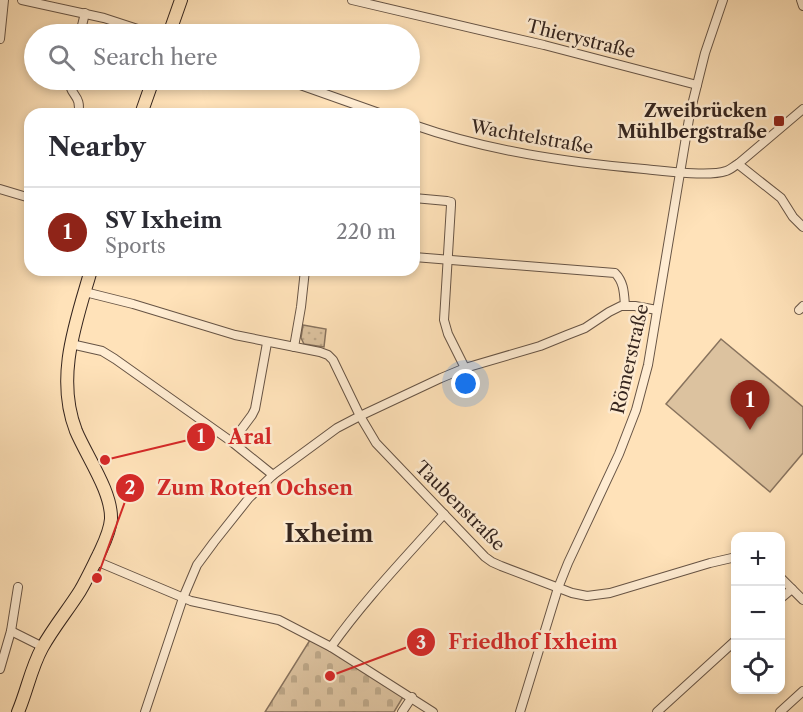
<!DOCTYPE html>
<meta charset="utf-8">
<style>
:root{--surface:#fff;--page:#f2f2f3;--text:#2b2b33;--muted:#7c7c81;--line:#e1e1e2;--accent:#8f2418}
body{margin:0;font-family:"Libre Caslon Text",serif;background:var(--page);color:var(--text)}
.controls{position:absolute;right:18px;bottom:18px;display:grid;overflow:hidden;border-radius:12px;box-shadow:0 3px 9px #0003}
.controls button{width:54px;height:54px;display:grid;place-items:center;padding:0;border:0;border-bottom:2px solid var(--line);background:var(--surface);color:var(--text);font:30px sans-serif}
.you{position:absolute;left:466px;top:384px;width:21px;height:21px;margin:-15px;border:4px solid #fff;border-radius:50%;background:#1a73e8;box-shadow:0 0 0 9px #1a73e833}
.badge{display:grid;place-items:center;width:39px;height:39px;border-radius:50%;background:var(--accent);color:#fff;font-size:20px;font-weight:700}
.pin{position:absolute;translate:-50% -50px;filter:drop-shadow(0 2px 3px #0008)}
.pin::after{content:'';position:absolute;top:32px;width:21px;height:18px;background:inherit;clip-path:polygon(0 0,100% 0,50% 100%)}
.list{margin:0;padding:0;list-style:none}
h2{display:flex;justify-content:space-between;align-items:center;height:78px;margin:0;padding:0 24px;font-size:26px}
h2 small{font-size:20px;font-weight:400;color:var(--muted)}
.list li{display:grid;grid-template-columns:39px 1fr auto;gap:18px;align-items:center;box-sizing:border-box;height:90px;padding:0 24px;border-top:2px solid var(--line)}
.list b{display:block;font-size:22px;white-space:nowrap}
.list p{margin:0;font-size:20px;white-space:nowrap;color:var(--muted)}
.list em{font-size:20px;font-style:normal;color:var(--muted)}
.icon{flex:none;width:33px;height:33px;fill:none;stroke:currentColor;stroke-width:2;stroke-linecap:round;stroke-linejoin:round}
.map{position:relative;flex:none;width:803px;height:712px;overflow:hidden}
.search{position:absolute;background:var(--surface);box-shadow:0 3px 9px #0003;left:24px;top:24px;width:396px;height:66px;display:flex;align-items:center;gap:15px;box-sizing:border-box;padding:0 21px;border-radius:33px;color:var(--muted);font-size:22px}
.panel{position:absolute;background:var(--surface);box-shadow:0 3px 9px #0003;left:24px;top:108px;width:396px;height:168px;border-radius:18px}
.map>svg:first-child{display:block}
.cemetery{fill:url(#cemetery-stones);stroke:#88735e;stroke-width:1.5}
.park{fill:url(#park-dots);stroke:#88735e;stroke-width:1.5}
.pitch{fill:#dcc29f;stroke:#88735e;stroke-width:1.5}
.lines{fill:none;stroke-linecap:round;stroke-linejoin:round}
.street-casing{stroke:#675445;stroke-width:10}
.primary-casing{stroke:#34241e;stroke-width:14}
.street{stroke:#ffecd2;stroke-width:8}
.primary{stroke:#ffe2b9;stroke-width:12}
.poi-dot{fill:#8f2418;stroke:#ffecd2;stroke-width:2}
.labels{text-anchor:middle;stroke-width:5;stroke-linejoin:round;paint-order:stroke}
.street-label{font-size:18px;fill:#34241e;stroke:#ffecd2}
.poi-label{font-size:18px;font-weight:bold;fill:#34241e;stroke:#ffecd2;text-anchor:end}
.district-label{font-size:24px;font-weight:bold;fill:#34241e;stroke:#ffecd2}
.leader{fill:none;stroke:#d62828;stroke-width:2}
.callout-dot{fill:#d62828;stroke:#ffecd2;stroke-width:2}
.mark-label{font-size:18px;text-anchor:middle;font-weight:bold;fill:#fff}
.callout-label{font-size:20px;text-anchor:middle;font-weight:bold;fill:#d62828;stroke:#ffecd2;stroke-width:5;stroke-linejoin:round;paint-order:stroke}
</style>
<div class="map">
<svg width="803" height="712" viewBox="0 0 803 712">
<defs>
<pattern id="cemetery-stones" width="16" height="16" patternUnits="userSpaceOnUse" patternTransform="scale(1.5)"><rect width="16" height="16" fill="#dcc29f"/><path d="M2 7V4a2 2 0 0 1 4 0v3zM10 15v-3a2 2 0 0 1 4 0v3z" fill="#bda788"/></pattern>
<pattern id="park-dots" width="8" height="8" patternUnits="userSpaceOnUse" patternTransform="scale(1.5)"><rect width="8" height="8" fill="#dcc29f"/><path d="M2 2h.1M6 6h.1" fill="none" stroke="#bda788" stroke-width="1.8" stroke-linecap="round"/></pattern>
</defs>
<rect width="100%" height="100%" fill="#ffe2b9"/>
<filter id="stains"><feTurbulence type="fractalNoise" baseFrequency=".00333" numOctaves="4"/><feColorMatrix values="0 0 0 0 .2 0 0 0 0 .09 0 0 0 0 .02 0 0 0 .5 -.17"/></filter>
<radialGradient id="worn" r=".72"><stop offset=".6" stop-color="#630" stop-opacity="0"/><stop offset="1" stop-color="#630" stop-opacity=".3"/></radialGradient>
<polygon class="cemetery" points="310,640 334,653 403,697 394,712 265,712"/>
<polygon class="park" points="303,325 326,329 324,347 304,344 301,338"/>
<polygon class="pitch" points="721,339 803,407 803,453 770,492 666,404"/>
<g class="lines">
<g class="street-casing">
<g id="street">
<polyline points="22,0 104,18 153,34"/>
<polyline points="352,0 544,45 697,85"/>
<polyline points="801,0 803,6"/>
<polyline points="80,34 85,13"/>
<polyline points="0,39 4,0"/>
<path d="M71,80C67,95 83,94 78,114"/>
<polyline points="286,80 382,114"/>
<path d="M414,125C488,151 566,162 644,169C663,171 709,177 726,171C730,170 734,166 738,164L803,109"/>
<polyline points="738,164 781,198 793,217 803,227"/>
<polyline points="0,189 30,198"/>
<polyline points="414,198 447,201 451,202 451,205 444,320 448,334 465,368"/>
<path d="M414,257L615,273C624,282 624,293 625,306"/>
<polyline points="85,292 133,304 235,335 320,352 328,355 333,360 360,416 376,443 485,557 492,562 501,566 572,593 587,596 610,593 710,563 736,557"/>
<polyline points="799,310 803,306"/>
<polyline points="71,344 102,351 115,359 232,442 273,475"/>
<polyline points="294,347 301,307 305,270"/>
<polyline points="232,442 252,415 255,409 267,343"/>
<polyline points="96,561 191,601 279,620 331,647 433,712"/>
<polyline points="780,577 803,600"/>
<polyline points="780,599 792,589"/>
<polyline points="11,631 43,647"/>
<path d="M331,647C365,599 406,557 444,514"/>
<polyline points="0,669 11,631 18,587"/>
<polyline points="145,712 183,598 197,565 214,542 249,498 273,475 337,428 360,416 441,378 465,368 540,346 567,335 585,328 609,312 621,306 635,306 657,310"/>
<polyline points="402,712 412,697"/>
<polyline points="520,712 558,588 568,563 619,454 636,410 648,365 690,113 705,53 723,0"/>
<polyline points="657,712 736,640"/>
<polyline points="780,712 803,691"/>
</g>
</g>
<g class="primary-casing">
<g id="primary">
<polyline points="169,34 181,0"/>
<polyline points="141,114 153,80"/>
<path d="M18,712C27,691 31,668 42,648C53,628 68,610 80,591C87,579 93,566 99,554C104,543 110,532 111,519C112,492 87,457 76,431C55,377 76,322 91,270"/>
</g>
</g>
<use href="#street" class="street"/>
<use href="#primary" class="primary"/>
</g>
<rect class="poi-dot" x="773" y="115" width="12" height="12" rx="3"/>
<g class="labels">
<g class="street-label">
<text transform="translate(581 39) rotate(14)" y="6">Thierystraße</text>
<text transform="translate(532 137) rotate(10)" y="6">Wachtelstraße</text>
<text transform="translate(630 359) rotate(-77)" y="6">Römerstraße</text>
<text transform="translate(460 506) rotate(45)" y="6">Taubenstraße</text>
</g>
<g class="poi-label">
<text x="767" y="117">Zweibrücken<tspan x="767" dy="21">Mühlbergstraße</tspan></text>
</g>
<g class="district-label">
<text x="329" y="542">Ixheim</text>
</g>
</g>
<path class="leader" d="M105 460L201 437M97 578L130 488M330 676L421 642"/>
<g class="callout-dot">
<circle cx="105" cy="460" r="6"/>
<circle cx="97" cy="578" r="6"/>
<circle cx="330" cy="676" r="6"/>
<circle cx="201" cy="437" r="15"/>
<circle cx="130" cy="488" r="15"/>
<circle cx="421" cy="642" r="15"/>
</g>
<g class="mark-label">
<text x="201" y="443">1</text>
<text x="130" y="494">2</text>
<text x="421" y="649">3</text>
</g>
<g class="callout-label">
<text x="250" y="444">Aral</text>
<text x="255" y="495">Zum Roten Ochsen</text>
<text x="533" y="649">Friedhof Ixheim</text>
</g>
<rect width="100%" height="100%" filter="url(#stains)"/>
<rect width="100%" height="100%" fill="url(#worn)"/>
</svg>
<div class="controls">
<button>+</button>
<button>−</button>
<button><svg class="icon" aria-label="locate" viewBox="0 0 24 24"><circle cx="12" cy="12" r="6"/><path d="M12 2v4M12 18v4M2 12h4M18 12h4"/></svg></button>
</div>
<div class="you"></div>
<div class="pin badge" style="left:750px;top:430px">1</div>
<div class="search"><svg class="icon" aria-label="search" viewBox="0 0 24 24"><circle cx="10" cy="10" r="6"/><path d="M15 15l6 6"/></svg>Search here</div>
<section class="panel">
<h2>Nearby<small></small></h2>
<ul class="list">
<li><span class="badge">1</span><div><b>SV Ixheim</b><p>Sports</p></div><em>220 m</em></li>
</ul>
</section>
</div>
